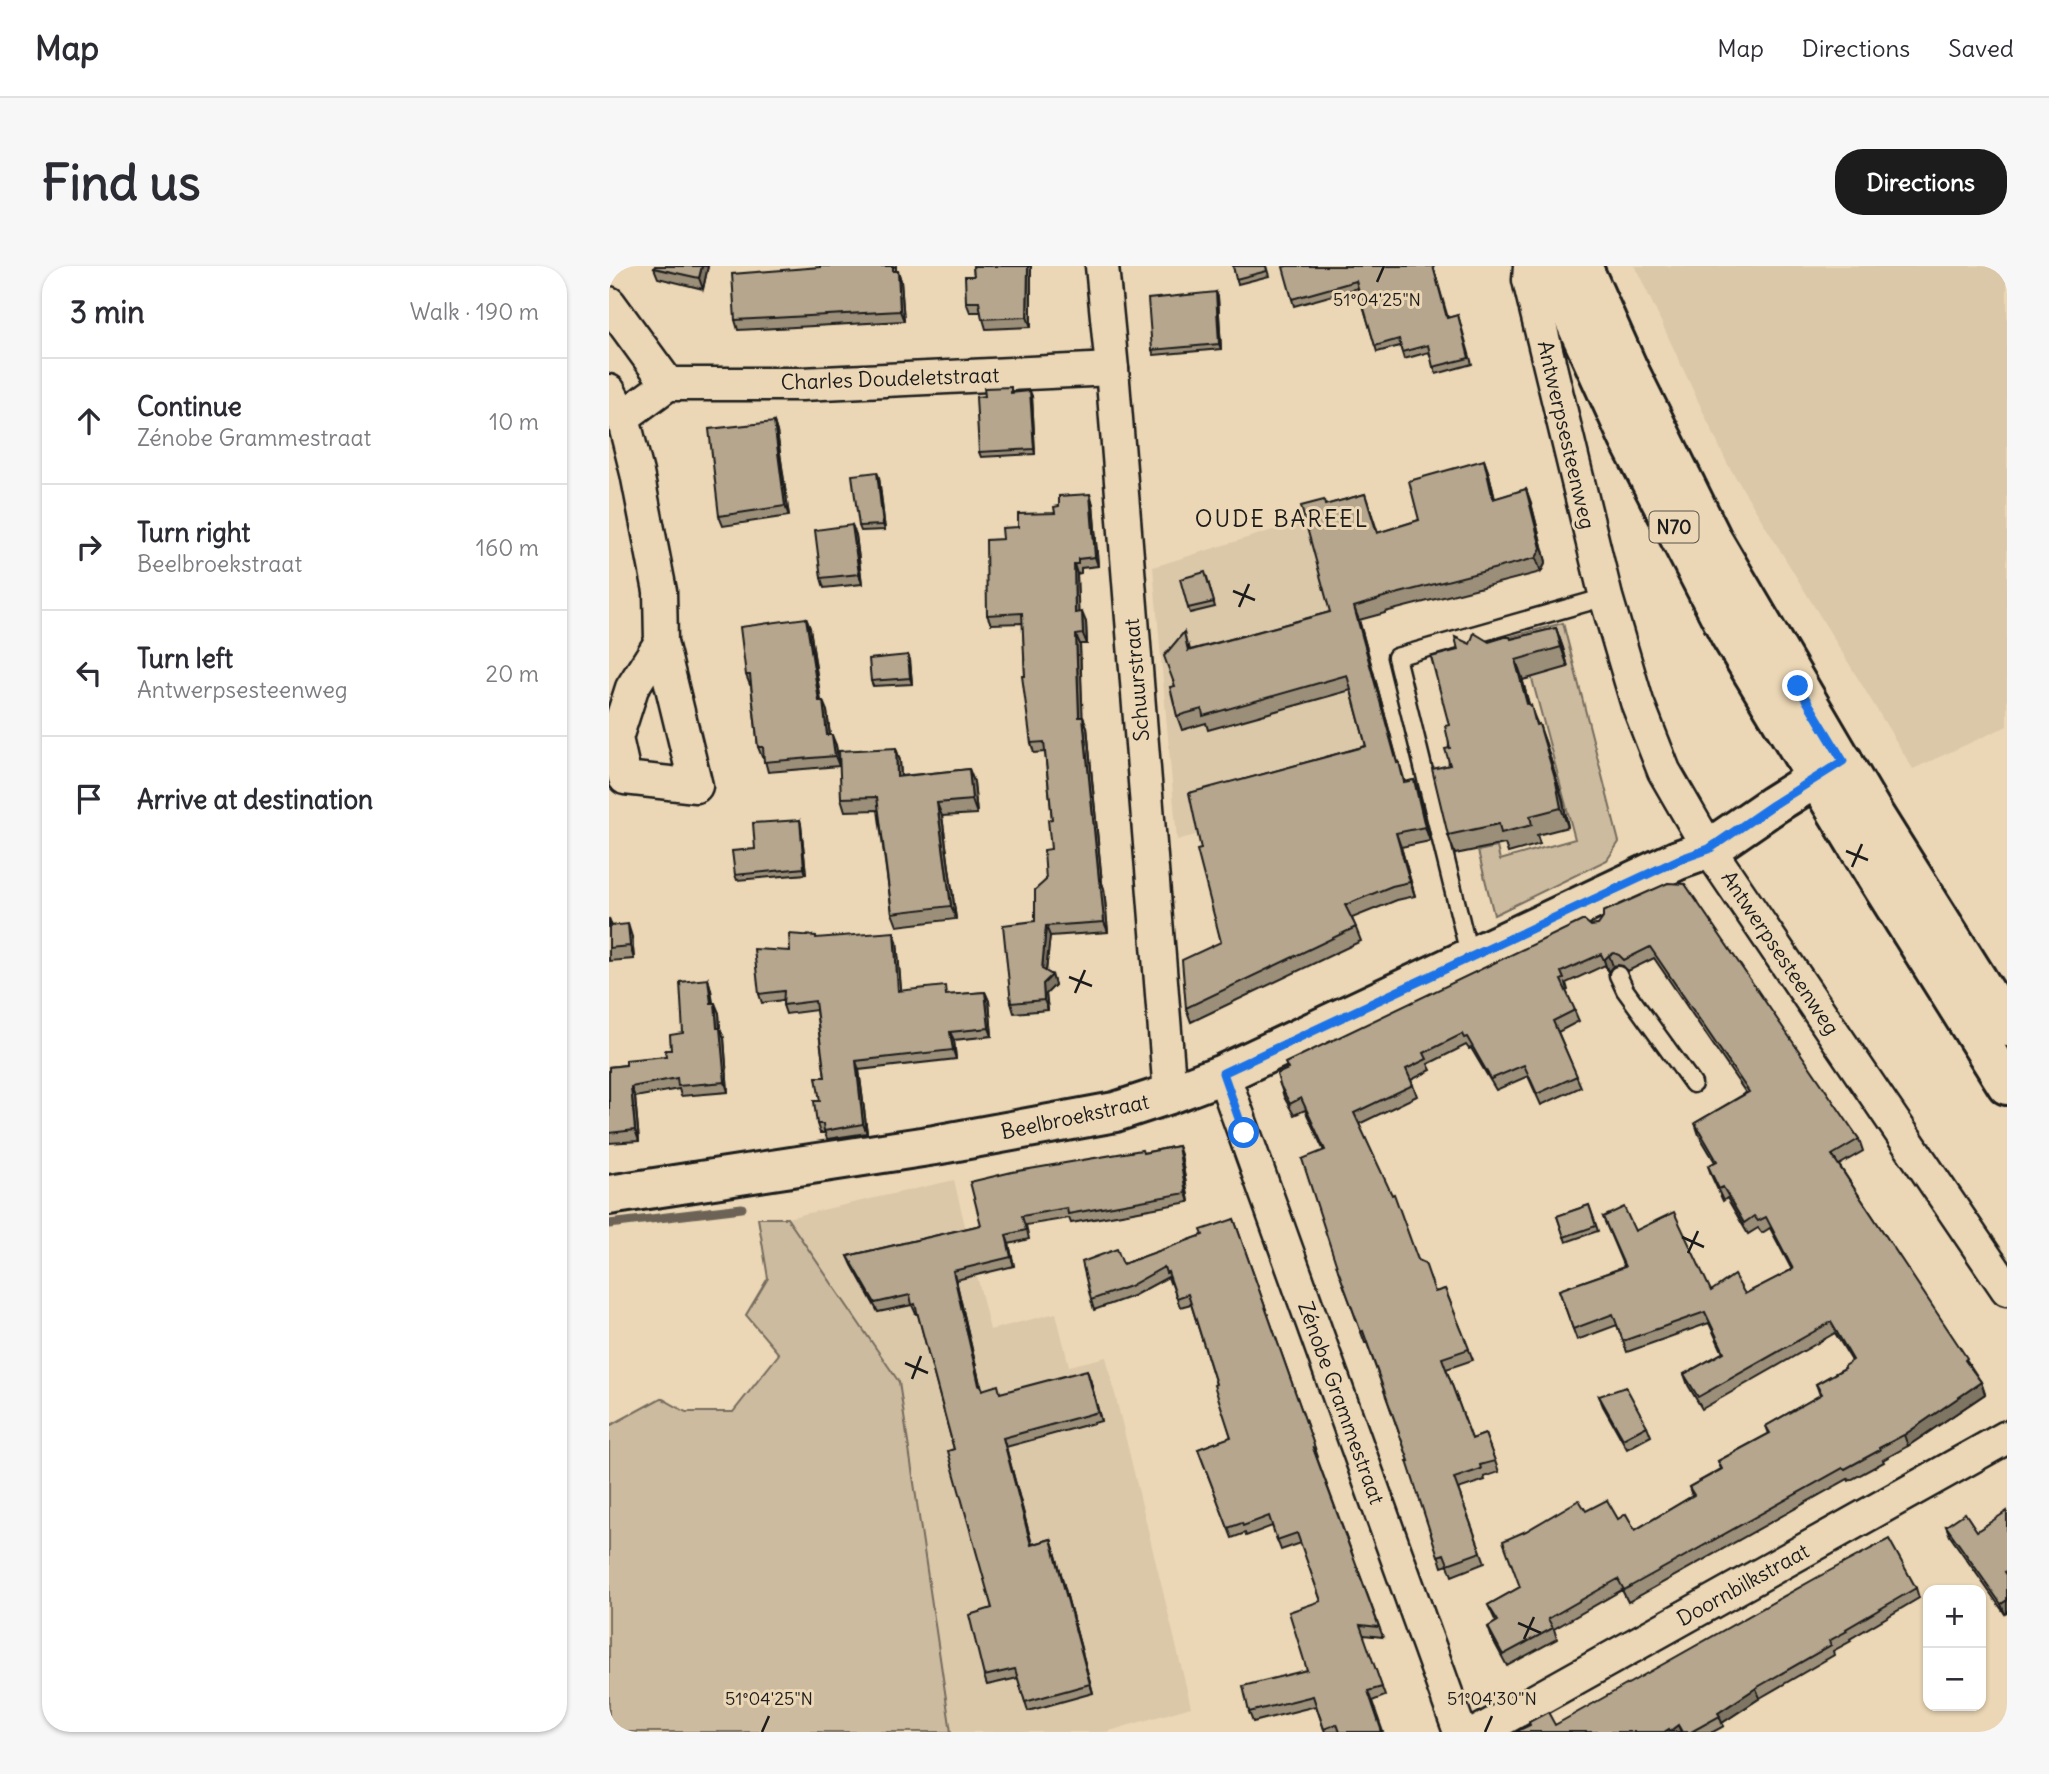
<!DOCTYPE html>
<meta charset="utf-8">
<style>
:root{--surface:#fff;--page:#f7f7f7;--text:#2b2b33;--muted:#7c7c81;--line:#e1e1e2;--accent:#1c1c1c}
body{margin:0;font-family:Delius,sans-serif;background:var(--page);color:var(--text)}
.controls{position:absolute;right:21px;bottom:21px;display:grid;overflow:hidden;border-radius:14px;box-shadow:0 2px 5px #0004}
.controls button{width:63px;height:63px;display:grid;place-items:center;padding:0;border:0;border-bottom:2px solid var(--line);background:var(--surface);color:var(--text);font:35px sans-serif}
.stop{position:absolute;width:21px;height:21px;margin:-16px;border:5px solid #1a73e8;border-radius:50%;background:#fff}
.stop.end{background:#1a73e8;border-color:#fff;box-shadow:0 2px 7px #0008}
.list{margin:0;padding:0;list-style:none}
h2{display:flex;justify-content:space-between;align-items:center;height:91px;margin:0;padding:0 28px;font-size:30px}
h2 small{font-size:23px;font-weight:400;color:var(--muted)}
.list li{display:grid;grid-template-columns:46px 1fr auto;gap:21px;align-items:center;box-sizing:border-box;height:126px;padding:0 28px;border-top:2px solid var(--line)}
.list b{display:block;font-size:26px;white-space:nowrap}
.list p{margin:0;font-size:23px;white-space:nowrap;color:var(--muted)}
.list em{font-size:23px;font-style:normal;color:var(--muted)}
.icon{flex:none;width:38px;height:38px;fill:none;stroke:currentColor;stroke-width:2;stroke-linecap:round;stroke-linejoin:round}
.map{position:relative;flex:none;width:1398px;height:1466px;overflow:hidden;border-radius:28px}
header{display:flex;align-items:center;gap:42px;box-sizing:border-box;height:98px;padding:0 35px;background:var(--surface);border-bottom:2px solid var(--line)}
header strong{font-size:33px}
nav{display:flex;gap:38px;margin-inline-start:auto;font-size:24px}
.intro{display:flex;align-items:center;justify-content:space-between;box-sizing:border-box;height:168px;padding:0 42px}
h1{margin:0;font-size:49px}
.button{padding:18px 32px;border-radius:28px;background:var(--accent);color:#fff;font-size:24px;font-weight:700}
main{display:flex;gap:42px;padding:0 42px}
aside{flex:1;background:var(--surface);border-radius:28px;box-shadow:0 2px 5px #0004}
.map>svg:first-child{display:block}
.built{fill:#dbc8a9}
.green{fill:#cdbb9f;stroke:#746c5e;stroke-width:2}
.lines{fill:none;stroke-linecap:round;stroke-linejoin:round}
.stream{stroke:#6c6457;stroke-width:9}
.service-casing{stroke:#1c1c1c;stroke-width:21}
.minor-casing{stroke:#1c1c1c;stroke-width:37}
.tertiary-casing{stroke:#1c1c1c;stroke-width:44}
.primary-casing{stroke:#1c1c1c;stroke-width:44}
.service{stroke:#ebd7b5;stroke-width:16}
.minor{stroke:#ebd7b5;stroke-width:32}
.tertiary{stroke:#ebd7b5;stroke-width:38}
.primary{stroke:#ebd7b5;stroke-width:38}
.wall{fill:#9c8f79;stroke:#1c1c1c;stroke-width:2}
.shaded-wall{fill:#7f7463;stroke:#1c1c1c;stroke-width:2}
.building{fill:#b5a68d;stroke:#1c1c1c;stroke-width:2}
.route{stroke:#1a73e8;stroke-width:9}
.ticks{fill:none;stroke:#1c1c1c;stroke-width:2.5}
.labels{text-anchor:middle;stroke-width:6;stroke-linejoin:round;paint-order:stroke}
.shield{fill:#ebd7b5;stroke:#5a544a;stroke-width:2}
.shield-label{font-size:19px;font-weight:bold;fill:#1c1c1c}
.street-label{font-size:21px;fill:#1c1c1c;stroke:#ebd7b5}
.neighbourhood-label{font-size:23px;letter-spacing:2px;fill:#1c1c1c;stroke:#ebd7b5}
.ticks-label{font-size:18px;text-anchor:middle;fill:#1c1c1c;stroke:#ebd7b5;stroke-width:6;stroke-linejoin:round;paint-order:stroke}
</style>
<header>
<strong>Map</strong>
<nav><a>Map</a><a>Directions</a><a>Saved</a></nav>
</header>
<div class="intro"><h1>Find us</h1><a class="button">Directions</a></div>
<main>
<aside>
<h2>3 min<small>Walk · 190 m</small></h2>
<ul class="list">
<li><svg class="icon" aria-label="ahead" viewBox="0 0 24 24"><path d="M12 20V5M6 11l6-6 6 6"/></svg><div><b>Continue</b><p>Zénobe Grammestraat</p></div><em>10 m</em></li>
<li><svg class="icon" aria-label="right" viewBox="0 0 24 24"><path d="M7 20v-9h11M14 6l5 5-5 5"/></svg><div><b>Turn right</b><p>Beelbroekstraat</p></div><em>160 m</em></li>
<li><svg class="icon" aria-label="left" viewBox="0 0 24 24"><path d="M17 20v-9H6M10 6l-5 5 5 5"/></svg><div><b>Turn left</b><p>Antwerpsesteenweg</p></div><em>20 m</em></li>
<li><svg class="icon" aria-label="arrive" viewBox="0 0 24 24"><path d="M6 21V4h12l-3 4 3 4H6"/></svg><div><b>Arrive at destination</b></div></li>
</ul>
</aside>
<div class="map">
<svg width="1398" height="1466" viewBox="0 0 1398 1466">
<rect width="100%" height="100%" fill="#ebd7b5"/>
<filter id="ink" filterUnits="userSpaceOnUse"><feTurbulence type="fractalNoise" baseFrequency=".0143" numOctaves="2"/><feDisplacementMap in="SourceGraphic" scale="14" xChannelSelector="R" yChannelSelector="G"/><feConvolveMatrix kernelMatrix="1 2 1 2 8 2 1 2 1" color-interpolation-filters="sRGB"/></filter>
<g filter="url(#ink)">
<g class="built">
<polygon points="1026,0 1398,0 1398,460 1304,503 1118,197"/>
<polygon points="744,242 750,355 793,511 676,545 568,574 544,301 696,254"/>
<polygon points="345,914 381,1064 447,1047 460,1100 497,1091 582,1441 497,1466 342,1466 290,1116 178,952"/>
</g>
<g class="green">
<polygon points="954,357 1010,576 998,594 885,649 869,585 888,581 891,594 966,573 916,387 897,372"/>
<polygon points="149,952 178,952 290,1116 342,1466 0,1466 0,1160 52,1132 77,1146 124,1146 170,1088 137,1049 159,1012"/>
</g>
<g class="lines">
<polyline class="stream" points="0,958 133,942"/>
<g class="service-casing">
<g id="service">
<polyline points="861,692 787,391 997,331"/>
<polyline points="1009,709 1016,724 1084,818"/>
</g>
</g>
<g class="minor-casing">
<g id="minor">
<polyline points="493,0 503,103 561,828"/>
<polyline points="921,0 920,14 997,331 1028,436 1055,505 1100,583 1398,1023"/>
<polyline points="0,37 59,118"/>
<polyline points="0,125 14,151"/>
<polyline points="52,376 87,520 16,512 7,472 23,422 52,376 51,325 28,207 14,151 59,118 193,118 503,103"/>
<polyline points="614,808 851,1466"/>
<polyline points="870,1466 1398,1171"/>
</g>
</g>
<g class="tertiary-casing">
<polyline id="tertiary" points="0,929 326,879 506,846 561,828 614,808 1069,594 1100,583 1164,539 1234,495"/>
</g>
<g class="primary-casing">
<g id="primary">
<polyline points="941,0 1020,173 1121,369 1265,607 1398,819"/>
<polyline points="973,0 1019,103 1104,275 1265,549 1398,761"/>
</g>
</g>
<use href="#service" class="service"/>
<use href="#minor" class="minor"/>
<use href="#tertiary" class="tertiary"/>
<use href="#primary" class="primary"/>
</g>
<g class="wall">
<polygon points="46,0 99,0 94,23 49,12 45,2"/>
<polygon points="287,0 287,5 289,5 292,15 295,55 129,64 126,54"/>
<polygon points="364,0 422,0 422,61 377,63 372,46 361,46 357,36 365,10"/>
<polygon points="624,0 657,0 660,10 629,18"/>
<polygon points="678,0 824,0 839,52 849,49 863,98 827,108 820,86 795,93 791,80 768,86 749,22 685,40 683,33"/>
<polygon points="607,26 609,31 612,83 545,89 543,84"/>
<polygon points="403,127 423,130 426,188 372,191 370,186"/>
<polygon points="165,156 168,166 180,250 114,260 110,250"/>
<polygon points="875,194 880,208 886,233 917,223 922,237 937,296 932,306 776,346 776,347 750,354 789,497 790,496 796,516 805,514 810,528 821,575 792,581 806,630 788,634 743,652 752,675 582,756 577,742 612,676 592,583 629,515 757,480 742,424 599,464 597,457 573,464 568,450 566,420 580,380 581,384 721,346 717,239 756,228 769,267 810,254"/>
<polygon points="270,211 276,264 252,265 250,260"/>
<polygon points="484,238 489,300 472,302 472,307 468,308 469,347 477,356 478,378 471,378 473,451 474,451 478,461 493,617 495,623 499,666 441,670 437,706 443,709 446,719 437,728 439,744 405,747 402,737 426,655 437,614 442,583 443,553 436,486 425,487 422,477 416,410 414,357 382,358 378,349 394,273 409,261 446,247"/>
<polygon points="243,259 247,269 253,318 215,322 212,312"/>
<polygon points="598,311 606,341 581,347 579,342"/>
<polygon points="197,352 201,362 212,435 218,445 221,469 227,479 230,500 159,506 155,491 153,491 149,481 142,419 141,419 137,409"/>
<polygon points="947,362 954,382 959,401 914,414 914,416 920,438 937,478 954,535 959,561 928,569 931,578 899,587 896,578 846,588 839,569 840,459 849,384 861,378 902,373"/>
<polygon points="299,389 301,394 303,418 264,420 262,415"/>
<polygon points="287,482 291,495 292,510 360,503 365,516 368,548 333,550 347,653 288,660 283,647 269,544 236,545 232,532"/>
<polygon points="191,554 192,559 197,608 128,614 126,609 146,583"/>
<polygon points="1059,617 1250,873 1254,885 1230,899 1372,1116 1376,1128 1299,1180 1274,1194 1275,1196 1240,1215 1239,1213 1019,1336 1013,1324 945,1363 948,1373 898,1400 883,1372 879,1361 887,1356 879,1339 911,1321 977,1245 1009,1253 1026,1264 1083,1230 1080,1221 1112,1203 1109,1195 1160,1168 1157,1160 1211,1129 1207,1118 1236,1102 1243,1095 1226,1067 1093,1143 1079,1119 1075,1108 1114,1087 1100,1057 1018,1086 1008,1059 968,1074 950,1024 1015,1001 994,951 1026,965 1102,1025 1136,1028 1183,1004 1161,962 1153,967 1149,962 1139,968 1118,932 1114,935 1103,911 1099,900 1106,896 1090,869 1086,857 1137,827 1045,692 1019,705 1014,700 1009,699 1004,700 999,706 996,699 957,717 959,724 957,725 970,755 949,766 972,821 932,839 919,810 887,824 862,782 860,783 857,779 819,798 822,804 802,814 808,830 750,858 809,994 826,1026 836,1023 864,1094 837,1103 863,1173 876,1168 890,1206 875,1211 876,1214 849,1223 876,1297 843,1310 839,1299 833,1301 800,1195 758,1077 756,1077 729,1004 715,885 696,844 685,849 675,831 668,808 982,660 989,659"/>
<polygon points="0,652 3,660 23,671 25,693 0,695"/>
<polygon points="208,672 288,675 292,725 339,729 376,726 380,735 383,770 345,774 347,793 250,804 258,867 218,873 216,867 211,867 208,858 211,835 216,811 207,744 177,748 174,739 174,734 153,737 150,728 181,685"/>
<polygon points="99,713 102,724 104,737 110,747 111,762 115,772 119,826 72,830 70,823 26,831 30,875 0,877 0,801 17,799 57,790 74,767"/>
<polygon points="569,880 572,889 580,936 462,957 460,952 417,959 420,973 400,978 405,1000 347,1014 371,1118 374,1124 392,1127 481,1113 492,1155 397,1181 423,1278 442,1273 445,1282 484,1427 419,1445 409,1412 378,1419 375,1410 383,1342 345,1183 309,1048 307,1048 303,1039 269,1046 243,999 239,990 372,959 534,887"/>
<polygon points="980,939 989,965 957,976 948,950"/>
<polygon points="625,953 709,1191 708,1192 774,1371 754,1369 776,1430 763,1435 774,1466 716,1466 707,1440 644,1456 640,1446 698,1404 712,1335 692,1277 672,1284 663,1260 637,1270 636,1267 623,1272 589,1183 622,1171 607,1118 582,1038 571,1041 562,1016 561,1017 559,1011 524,1030 485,1044 482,1034 514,998 594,969"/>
<polygon points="990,1130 1038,1160 1042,1170 1018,1183 994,1140"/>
<polygon points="1337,1260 1368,1265 1396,1348 1341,1270"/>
<polygon points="1307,1322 1310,1332 1241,1373 1242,1375 1224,1385 1225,1389 1151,1432 1113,1457 1115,1460 1104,1466 906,1466 946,1459"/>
</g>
<g class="shaded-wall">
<polygon points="93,0 99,0 94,23 90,12"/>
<polygon points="419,0 422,0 422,61 418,51"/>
<polygon points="289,5 292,15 295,55 291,45"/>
<polygon points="607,26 609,31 612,83 610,78"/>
<polygon points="421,125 423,130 426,188 425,183"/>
<polygon points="165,156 168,166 180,250 176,240"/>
<polygon points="875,194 880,208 889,247 884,233"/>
<polygon points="268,206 270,211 276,264 274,259"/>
<polygon points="917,223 922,237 937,296 932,306 927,292"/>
<polygon points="481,228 484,238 489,300 486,291"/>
<polygon points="243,259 247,269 253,318 250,308"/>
<polygon points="465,298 468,308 470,356 466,347"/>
<polygon points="745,341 750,354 793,511 788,497"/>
<polygon points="473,346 477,356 478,378 474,368"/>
<polygon points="197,352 201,362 213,445 210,435"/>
<polygon points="947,362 954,382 959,401 952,381"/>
<polygon points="467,369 471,378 474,461 470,451"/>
<polygon points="299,389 301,394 303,418 301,412"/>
<polygon points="907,394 914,414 914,416 925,458 918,438 907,397"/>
<polygon points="214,435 218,445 222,479 218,469"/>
<polygon points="474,451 478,461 493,617 495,623 499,666 495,656 490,614"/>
<polygon points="930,458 937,478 954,535 959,561 952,542"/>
<polygon points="223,469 227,479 230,500 226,490"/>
<polygon points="287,482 291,495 293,524 288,511"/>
<polygon points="360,503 365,516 368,548 363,534"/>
<polygon points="805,514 810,528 821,575 816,561"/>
<polygon points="328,537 333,550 347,653 342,640"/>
<polygon points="191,554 192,559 197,608 195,602"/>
<polygon points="787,567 792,581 806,630 801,616"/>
<polygon points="19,658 23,671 25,693 21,680"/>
<polygon points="437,660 441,670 436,713 433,703"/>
<polygon points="285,666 288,675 293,734 289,725"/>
<polygon points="1000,689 1004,700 999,706 995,694"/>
<polygon points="443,709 446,719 437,728 439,744 435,734 434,718"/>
<polygon points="99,713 102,724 105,747 102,737"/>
<polygon points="376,726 380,735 383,770 380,762"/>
<polygon points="106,737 110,747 111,762 115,772 119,826 116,816 108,762"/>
<polygon points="341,766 345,774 347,793 344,784"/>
<polygon points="247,795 250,804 258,867 254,858"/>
<polygon points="22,821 26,831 30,875 26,864"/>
<polygon points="569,880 572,889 580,936 577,927"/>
<polygon points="397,969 400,978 405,1000 402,991"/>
<polygon points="344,1005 347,1014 373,1127 370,1119"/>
<polygon points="478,1104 481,1113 492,1155 489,1146"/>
<polygon points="1372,1116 1376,1128 1299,1180 1295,1169"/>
<polygon points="394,1172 397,1181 425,1287 422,1279"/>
<polygon points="442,1273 445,1282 484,1427 481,1418"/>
<polygon points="1398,1334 1398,1347 1396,1348 1392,1338"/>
<polygon points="1147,1422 1151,1432 1113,1457 1109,1447"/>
<polygon points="1069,1459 1072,1466 1061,1466 1061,1465"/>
</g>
<g class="building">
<polygon points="46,0 93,0 90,12 45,2"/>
<polygon points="211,0 284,0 284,5 289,5 291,45 126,54 123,8 211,1"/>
<polygon points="364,0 419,0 418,51 373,53 370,36 357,36 356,10 365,10"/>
<polygon points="624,0 657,0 658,5 627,13"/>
<polygon points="678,0 824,0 838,52 849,49 860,92 824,101 819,79 793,86 790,73 766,80 747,15 683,33 674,1"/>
<polygon points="607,26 610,78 543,84 539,33"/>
<polygon points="402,121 402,127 421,125 425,183 370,186 367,131 376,130 375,122"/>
<polygon points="165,156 176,240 110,250 100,163"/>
<polygon points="875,194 884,233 917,223 932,282 927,292 771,332 771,333 745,341 788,497 790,496 795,516 805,514 816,561 787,567 801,616 783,620 736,639 747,661 577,742 573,694 612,676 588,584 592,583 580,527 628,514 629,515 757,480 738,409 594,450 593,443 568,450 561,421 566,420 555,390 575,366 579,385 721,346 692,240 715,234 716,239 756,228 768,267 810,254 800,215"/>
<polygon points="268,206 274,259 250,260 243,209"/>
<polygon points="481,228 486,291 469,293 469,298 465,298 466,347 473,346 474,368 467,369 470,451 474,451 490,614 491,613 495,656 437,660 433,703 443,709 434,718 435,734 402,737 394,659 426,655 426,624 437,614 435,584 442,583 439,554 443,553 435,476 422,477 413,410 416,410 413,347 378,349 377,274 394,273 393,262 409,261 409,248 446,247 445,241 450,240 450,230"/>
<polygon points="243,259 250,308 212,312 206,264"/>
<polygon points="596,306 605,336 579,342 571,313"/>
<polygon points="197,352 210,435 214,435 218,469 223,469 226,490 155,496 154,481 149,481 141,409 137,409 131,361"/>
<polygon points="947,362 952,381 907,394 907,397 918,438 922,439 927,459 930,458 947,516 952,542 921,550 923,559 892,567 890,558 839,569 823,503 841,499 836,483 841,482 836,460 840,459 822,391 849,384 846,371 861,378 865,367 880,376 896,371 901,371 902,373"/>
<polygon points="299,389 301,412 262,415 260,393"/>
<polygon points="287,482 288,511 360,503 363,534 328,537 342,640 283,647 268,531 232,532 230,485"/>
<polygon points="191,554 195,602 126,609 123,585 146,583 144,557"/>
<polygon points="1059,617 1076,618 1250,873 1223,889 1358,1092 1356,1094 1372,1116 1295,1169 1270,1182 1271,1184 1236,1203 1234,1202 1015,1324 1009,1313 939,1353 944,1362 894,1389 879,1361 889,1355 879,1339 911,1321 894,1275 917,1265 970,1234 977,1245 998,1234 1009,1253 1017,1248 1026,1264 1085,1229 1080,1221 1113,1203 1109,1195 1161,1167 1157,1160 1213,1128 1207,1118 1236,1102 1235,1100 1244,1094 1222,1056 1089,1131 1075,1108 1115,1086 1096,1046 1014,1075 1004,1048 964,1063 950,1024 1016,1001 994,951 1015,941 1026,965 1065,946 1102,1025 1125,1009 1136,1028 1184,1003 1157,951 1149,955 1145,950 1135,957 1114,921 1110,923 1099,900 1108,895 1086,857 1140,826 1041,681 1015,694 1010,689 1005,687 1000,689 995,694 992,688 952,706 955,713 952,714 966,744 944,755 968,810 928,828 915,799 882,813 858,771 855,772 853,768 815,787 818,793 797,803 804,819 745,847 783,929 785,928 809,994 816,997 826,1026 836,1023 860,1083 833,1092 863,1173 876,1168 886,1195 871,1199 872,1203 845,1212 872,1286 839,1298 835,1288 829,1290 798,1195 800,1195 754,1065 752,1066 729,1004 693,893 716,884 692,832 681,838 671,819 668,808 679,803 676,797 975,654 982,660 989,659 994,652 994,646"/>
<polygon points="0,652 1,660 19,658 21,680 0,682"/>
<polygon points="285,666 289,725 336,720 337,729 376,726 380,762 341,766 344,784 247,795 254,858 215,865 214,858 208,858 205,835 211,835 207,811 216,811 206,735 174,739 175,725 150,728 145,683 181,685 180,668 207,670 207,672"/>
<polygon points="99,713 102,737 106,737 108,762 111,762 116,816 69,820 68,812 22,821 26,864 0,867 0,801 17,799 17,794 57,790 56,784 62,784 61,769 74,767 71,716"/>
<polygon points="569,880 577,927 459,948 458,942 413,950 417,964 397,969 402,991 344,1005 370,1119 372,1118 373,1124 389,1119 391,1127 478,1104 489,1146 394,1172 422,1279 442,1273 481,1418 416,1436 406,1403 375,1410 360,1349 383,1342 339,1185 345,1183 306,1038 303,1039 301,1029 266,1037 239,990 372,959 361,916 403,906 533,884 534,887"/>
<polygon points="980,939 987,960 955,971 948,950"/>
<polygon points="625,953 706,1182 704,1182 770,1361 751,1359 773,1421 759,1425 773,1466 731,1466 728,1458 715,1463 704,1430 640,1446 634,1420 698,1404 680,1346 712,1335 688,1267 668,1274 660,1250 634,1260 633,1257 619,1262 589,1183 622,1171 605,1119 607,1118 579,1028 568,1032 559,1006 557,1007 555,1001 521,1020 482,1034 473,996 508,983 514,998 594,969 592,964"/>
<polygon points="1017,1121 1038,1160 1014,1173 990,1130"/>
<polygon points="1398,1245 1398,1305 1396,1306 1398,1309 1398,1334 1392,1338 1337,1260 1356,1247 1368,1265"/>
<polygon points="1280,1273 1307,1322 1237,1363 1238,1365 1220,1375 1222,1379 1147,1422 1109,1447 1111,1450 1082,1466 1073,1466 1069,1459 1061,1465 1060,1463 1055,1466 906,1466 921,1459 920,1456 939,1446 946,1459 1209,1311"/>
</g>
</g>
<g class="lines" filter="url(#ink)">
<polyline class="route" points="635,867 614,807 1069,594 1100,583 1164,539 1234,495 1189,420"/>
</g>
<path class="ticks" d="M768,16L775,0M624,325L646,334M630,341L640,318M1237,585L1259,594M1243,601L1253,578M460,711L483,720M466,727L476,704M1073,971L1095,981M1079,987L1089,965M296,1097L319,1107M303,1113L312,1090M909,1357L932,1367M915,1373L925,1351M153,1466L160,1450M876,1466L883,1450"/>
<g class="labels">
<rect class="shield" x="1040.5" y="245.5" width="49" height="31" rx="5"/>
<g class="shield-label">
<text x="1065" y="268">N70</text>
</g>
<g class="street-label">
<text transform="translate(281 113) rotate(-2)" y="7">Charles Doudeletstraat</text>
<text transform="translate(957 169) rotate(77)" y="7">Antwerpsesteenweg</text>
<text transform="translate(528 414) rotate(-95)" y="7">Schuurstraat</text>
<text transform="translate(1171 687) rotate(56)" y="7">Antwerpsesteenweg</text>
<text transform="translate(466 851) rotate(-12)" y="7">Beelbroekstraat</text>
<text transform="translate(732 1137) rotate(70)" y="7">Zénobe Grammestraat</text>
<text transform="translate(1134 1319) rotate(-29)" y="7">Doornbilkstraat</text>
</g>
<g class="neighbourhood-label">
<text x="673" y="261">OUDE BAREEL</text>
</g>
</g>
<g class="ticks-label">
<text x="768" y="40">51°04'25"N</text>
<text x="160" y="1439">51°04'25"N</text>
<text x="883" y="1439">51°04'30"N</text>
</g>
</svg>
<div class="controls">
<button>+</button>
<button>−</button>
</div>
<div class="stop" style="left:635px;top:867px"></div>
<div class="stop end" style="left:1189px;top:420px"></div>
</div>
</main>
